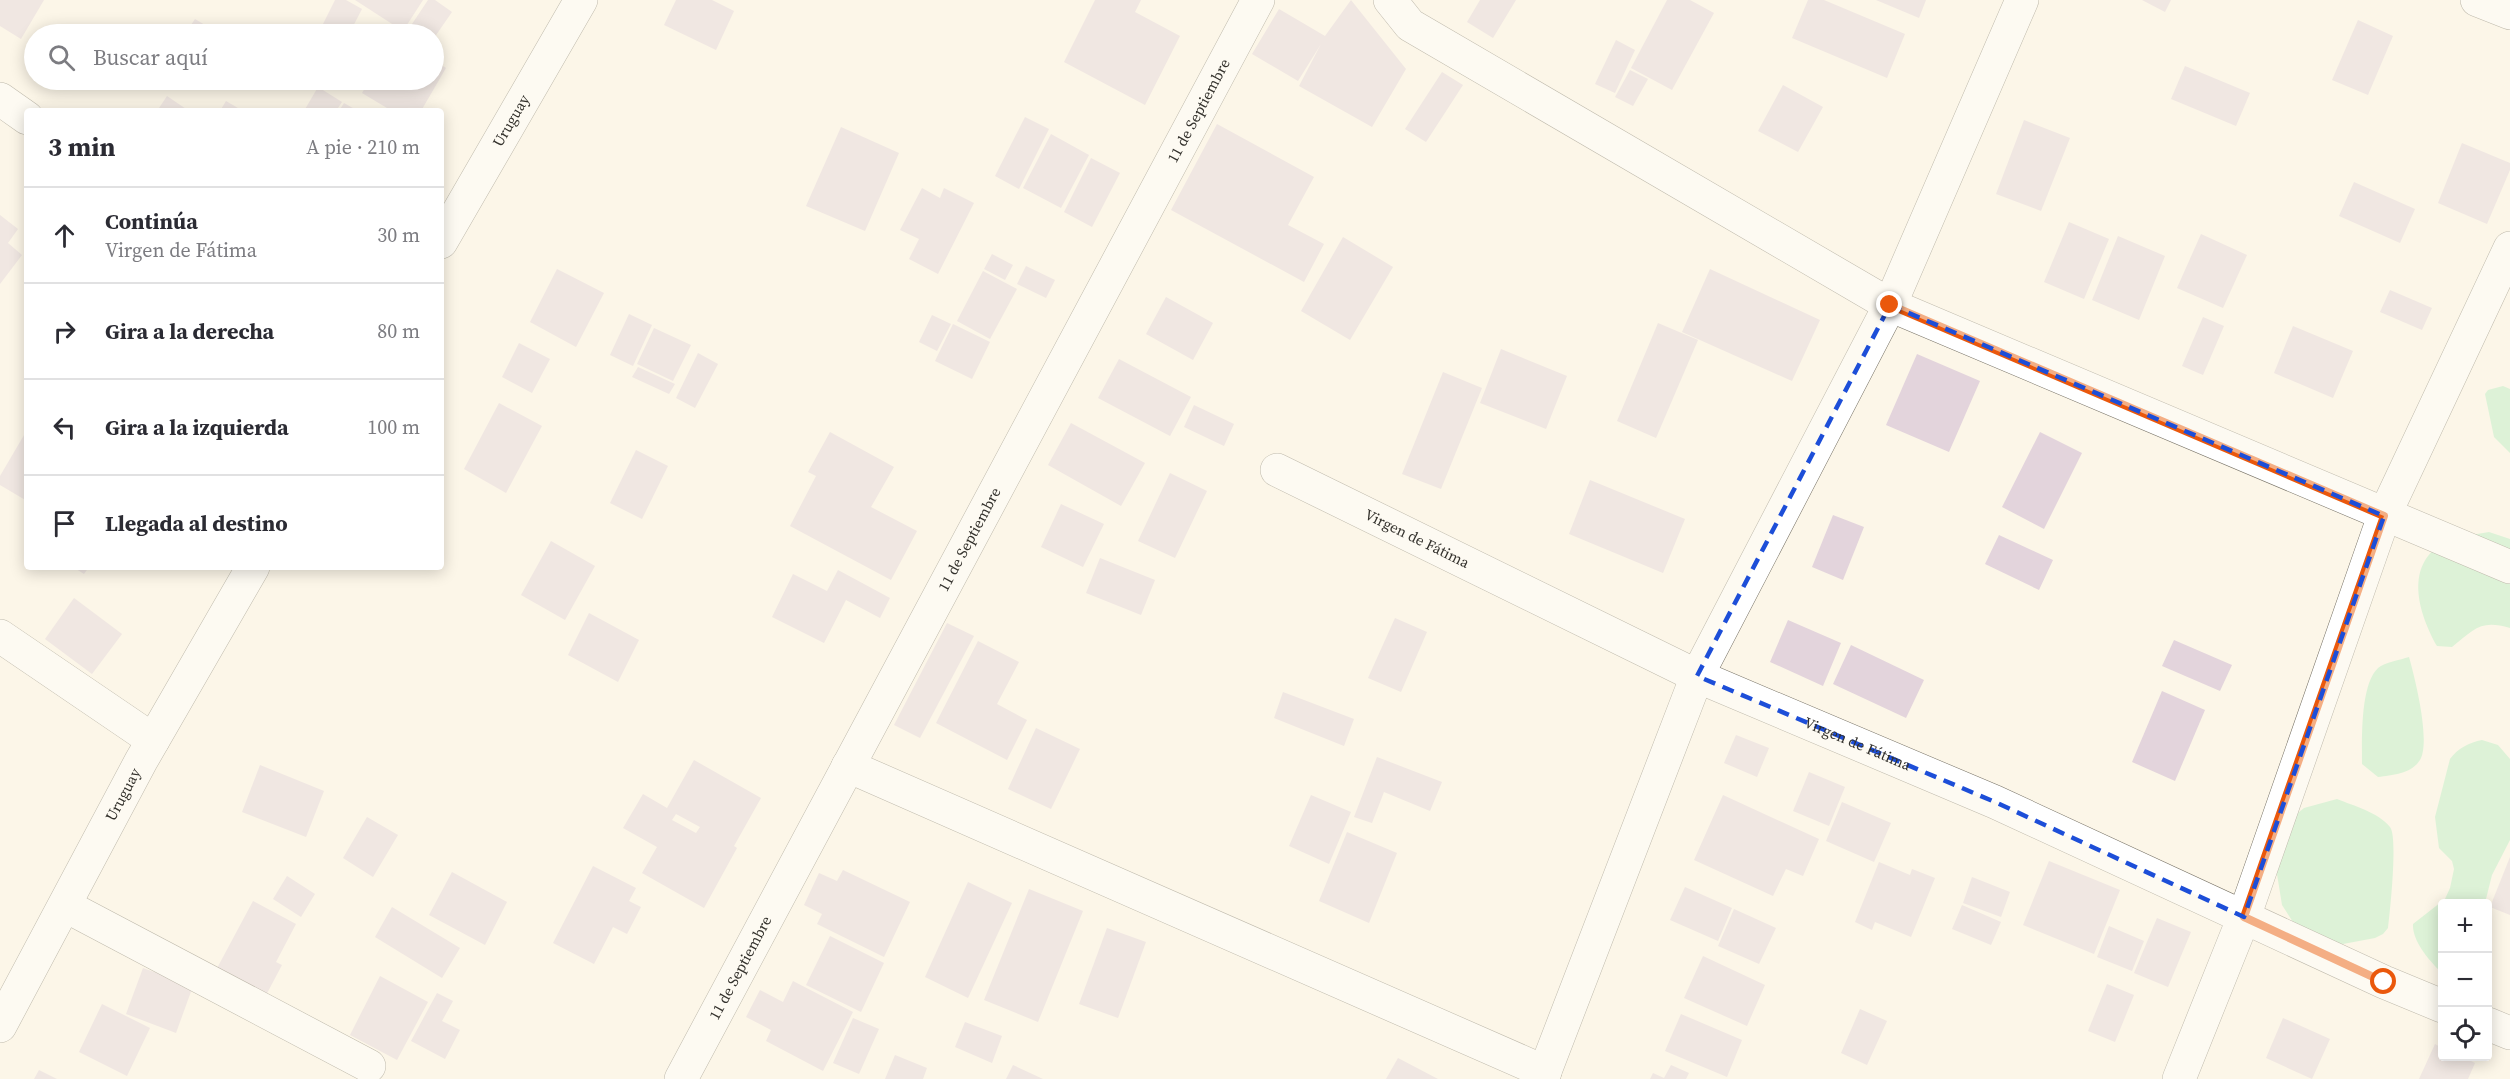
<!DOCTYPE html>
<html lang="es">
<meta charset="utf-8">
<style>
:root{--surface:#fff;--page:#f7f7f7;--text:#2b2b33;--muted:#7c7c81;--line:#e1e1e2}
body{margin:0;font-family:"Source Serif 4",serif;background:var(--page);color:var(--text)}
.controls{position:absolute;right:18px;bottom:18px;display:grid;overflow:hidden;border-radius:6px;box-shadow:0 3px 15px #0003}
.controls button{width:54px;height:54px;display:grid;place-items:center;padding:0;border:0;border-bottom:2px solid var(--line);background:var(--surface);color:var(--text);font:30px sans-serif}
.stop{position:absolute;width:18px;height:18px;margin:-14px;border:4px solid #ea580c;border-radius:50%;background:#fff}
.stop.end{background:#ea580c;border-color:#fff;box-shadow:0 2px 6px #0008}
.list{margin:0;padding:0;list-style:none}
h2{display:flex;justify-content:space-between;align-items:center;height:78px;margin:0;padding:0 24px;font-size:26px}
h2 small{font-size:20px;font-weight:400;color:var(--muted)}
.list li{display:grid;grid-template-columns:39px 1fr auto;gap:18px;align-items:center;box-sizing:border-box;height:96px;padding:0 24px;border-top:2px solid var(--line)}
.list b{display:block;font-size:22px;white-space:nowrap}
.list p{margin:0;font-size:20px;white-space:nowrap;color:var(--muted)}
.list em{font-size:20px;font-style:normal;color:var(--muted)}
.icon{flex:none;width:33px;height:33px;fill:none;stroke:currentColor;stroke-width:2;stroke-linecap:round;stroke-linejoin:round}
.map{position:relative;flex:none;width:2510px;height:1079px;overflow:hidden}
.search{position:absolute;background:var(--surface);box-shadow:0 3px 15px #0003;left:24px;top:24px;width:420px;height:66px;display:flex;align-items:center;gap:15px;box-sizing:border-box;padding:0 21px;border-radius:33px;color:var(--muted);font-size:22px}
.panel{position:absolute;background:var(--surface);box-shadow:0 3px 15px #0003;left:24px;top:108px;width:420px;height:462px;border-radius:6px}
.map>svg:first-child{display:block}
.green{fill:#b8eec4}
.building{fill:#e3d4dc;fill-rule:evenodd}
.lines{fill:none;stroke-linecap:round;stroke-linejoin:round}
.minor-casing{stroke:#777266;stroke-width:34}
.major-casing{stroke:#777266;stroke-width:34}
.minor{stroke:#fff;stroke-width:33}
.major{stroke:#fff;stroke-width:33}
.route{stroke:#ea580c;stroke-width:8}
.marked{fill:none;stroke:#1d4ed8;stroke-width:4.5;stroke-dasharray:12 8;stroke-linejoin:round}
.labels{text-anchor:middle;stroke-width:6;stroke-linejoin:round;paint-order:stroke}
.street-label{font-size:15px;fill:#33312c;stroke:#fff}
</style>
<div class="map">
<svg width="2510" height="1079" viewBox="0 0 2510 1079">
<rect width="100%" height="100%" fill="#fcf6e8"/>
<g class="green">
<polygon points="2503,386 2510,389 2510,453 2494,437 2485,394 2488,390"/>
<path d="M2489,532L2510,539V628C2481,619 2474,629 2452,647L2437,646C2420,616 2404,569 2440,545C2453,536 2474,535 2489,532Z"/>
<path d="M2409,657C2415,678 2431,742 2420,760C2411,774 2393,775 2378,777L2362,764C2362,740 2360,685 2378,668C2385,662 2400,660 2409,657Z"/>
<path d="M2482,740L2498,745L2510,759V840L2492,875L2485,903L2442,904V970H2439C2428,959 2412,940 2413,924L2445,899L2450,888L2454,869L2452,861L2439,848L2435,817L2450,759C2457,749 2470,742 2482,740Z"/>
<path d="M2337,799C2354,806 2378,812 2390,827C2398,836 2390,912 2388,928L2383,934L2375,938L2343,944L2317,941L2302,936L2282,905L2276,868L2288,821L2304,808Z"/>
</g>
<g class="building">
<polygon points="0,0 44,0 21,39 0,26"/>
<polygon points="335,0 346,0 362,9 349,34 318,34"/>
<polygon points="355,0 423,0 403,31"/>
<polygon points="428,0 435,0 452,12 434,38 434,34 409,34 406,33"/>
<polygon points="676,0 712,0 734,11 716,50 664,25"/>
<polygon points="1095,0 1141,0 1135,12 1180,36 1145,105 1064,62"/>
<polygon points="1351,0 1406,69 1372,127 1299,86 1321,44 1298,81 1252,54 1279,9 1325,36"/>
<polygon points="1480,0 1516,0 1493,38 1467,22"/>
<polygon points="1667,0 1690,0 1714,13 1672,90 1631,68"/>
<polygon points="1808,0 1824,0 1905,34 1887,78 1792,38"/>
<polygon points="1876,0 1926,0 1919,18"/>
<polygon points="2142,0 2171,0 2165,12"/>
<polygon points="195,19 220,34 185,34"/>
<polygon points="2358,20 2393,36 2368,95 2332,80"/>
<polygon points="1616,40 1635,50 1615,93 1595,84"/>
<polygon points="434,60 446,68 421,111 392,111 362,93 370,80 434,80"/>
<polygon points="2185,66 2250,93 2236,126 2171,99"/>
<polygon points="1630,70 1648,79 1633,106 1615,97"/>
<polygon points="1442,72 1463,85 1426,142 1405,129"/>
<polygon points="1783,85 1823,107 1798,152 1758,131"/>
<polygon points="318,87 342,102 336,111 304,111"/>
<polygon points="167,96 189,111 157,111"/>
<polygon points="226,101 243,111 220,111"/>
<polygon points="344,103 358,111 339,111"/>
<polygon points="1025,117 1049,129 1019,189 995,176"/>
<polygon points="2024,120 2070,138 2041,211 1996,194"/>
<polygon points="1217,124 1314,177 1288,225 1324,244 1304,282 1171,210"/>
<polygon points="841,127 899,153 865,231 806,206"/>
<polygon points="1051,134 1089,155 1061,208 1023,188"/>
<polygon points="2462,143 2510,163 2510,170 2487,224 2438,203"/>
<polygon points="1091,158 1120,173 1092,227 1064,212"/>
<polygon points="2354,182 2415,209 2400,243 2339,216"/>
<polygon points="922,188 940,198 944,188 974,203 938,274 909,259 919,239 900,230"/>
<polygon points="0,215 18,229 8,243 22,255 0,284"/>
<polygon points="2069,222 2109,239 2084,299 2044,282"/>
<polygon points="2201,234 2247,255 2223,308 2177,288"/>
<polygon points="2118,236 2165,256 2139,320 2092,300"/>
<polygon points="1343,237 1393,267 1350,340 1301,311"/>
<polygon points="992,254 1013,265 1005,280 984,269"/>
<polygon points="1026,266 1055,280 1046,298 1017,284"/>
<polygon points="557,269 604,293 576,347 530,322"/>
<polygon points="1710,269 1820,320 1792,381 1682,332"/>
<polygon points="983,271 1017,289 990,339 957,321"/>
<polygon points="2390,290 2432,308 2422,330 2380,312"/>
<polygon points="1166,297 1213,323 1193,360 1146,334"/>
<polygon points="629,314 652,325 633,366 610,355"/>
<polygon points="932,315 951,324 937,351 919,342"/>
<polygon points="2203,317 2224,326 2203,375 2182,366"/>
<polygon points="1658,323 1698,340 1656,438 1617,421"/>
<polygon points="953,324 990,342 972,379 935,361"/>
<polygon points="2293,326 2353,351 2333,398 2274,373"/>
<polygon points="654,328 691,345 673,381 637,364"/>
<polygon points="519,343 550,359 532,393 502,377"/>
<polygon points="1501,349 1567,376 1546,429 1480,403"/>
<polygon points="698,353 718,364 695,408 676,398"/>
<polygon points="1917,354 1980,381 1949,452 1886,425"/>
<polygon points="1119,359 1191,397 1170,436 1098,398"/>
<polygon points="638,367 675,384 669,394 632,377"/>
<polygon points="1443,372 1482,388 1441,489 1402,474"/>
<polygon points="499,403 542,426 506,493 464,469"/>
<polygon points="1194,405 1234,424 1224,446 1184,427"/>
<polygon points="1071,423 1145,463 1121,506 1048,465"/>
<polygon points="27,430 27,501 0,485 0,476"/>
<polygon points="830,432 894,467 871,507 917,531 891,580 790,526 816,476 808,472"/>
<polygon points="2040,432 2082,453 2044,529 2002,507"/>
<polygon points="636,450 668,466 642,519 610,503"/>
<polygon points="1170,473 1207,491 1175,558 1138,541"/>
<polygon points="1590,480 1685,519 1663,573 1569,534"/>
<polygon points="1061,504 1104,524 1083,567 1041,547"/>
<polygon points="1833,515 1864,527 1843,580 1812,567"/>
<polygon points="1999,535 2053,560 2039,590 1985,564"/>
<polygon points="551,541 595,566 565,620 521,595"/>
<polygon points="1100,558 1155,580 1141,615 1086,593"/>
<polygon points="73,567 89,567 84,574"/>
<polygon points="838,570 890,598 880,618 846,600 824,643 772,617 793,574 827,591"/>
<polygon points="74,598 122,634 92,674 45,639"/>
<polygon points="589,613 639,640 618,682 568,655"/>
<polygon points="1395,618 1427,632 1401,692 1368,678"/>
<polygon points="1788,620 1841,643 1823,686 1770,662"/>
<polygon points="947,623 974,636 920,738 894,725"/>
<polygon points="2174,640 2232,665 2220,691 2162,666"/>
<polygon points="978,641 1019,662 997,704 1027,720 1007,760 936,723"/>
<polygon points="1851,645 1924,680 1906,718 1833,684"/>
<polygon points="2162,691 2205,710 2175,781 2132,762"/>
<polygon points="1283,692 1354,719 1344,746 1274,718"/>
<polygon points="1036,728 1080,749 1051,809 1008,789"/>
<polygon points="1736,735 1769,748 1757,777 1724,763"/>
<polygon points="1377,757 1442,782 1430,811 1384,792 1372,823 1354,817"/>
<path d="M694,760L761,798L734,846L737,848L704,908L642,873L657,847L623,828L643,794L667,808ZM676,814L700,827L696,833L672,820Z"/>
<polygon points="260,765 324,791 306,837 242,812"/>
<polygon points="1809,772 1845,787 1829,826 1793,811"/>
<polygon points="1311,795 1351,812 1329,864 1289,846"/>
<polygon points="1723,795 1819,839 1803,876 1786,869 1773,896 1694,860"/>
<polygon points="1842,802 1891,823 1874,862 1826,841"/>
<polygon points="367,817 398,835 373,877 343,858"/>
<polygon points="1347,832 1397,853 1369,923 1319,901"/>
<polygon points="2510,857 2510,915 2490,907"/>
<polygon points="2049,861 2120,890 2094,954 2023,925"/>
<polygon points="1879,862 1910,875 1912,869 1935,878 1911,937 1875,922 1872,930 1855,922"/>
<polygon points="593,866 636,888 629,901 641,907 627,934 613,927 594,964 553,943"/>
<polygon points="843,870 910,902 884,957 817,924 822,914 804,905 819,873 837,881"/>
<polygon points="452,872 507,902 485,945 429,915"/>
<polygon points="287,876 315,894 301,917 273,899"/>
<polygon points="1972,877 2010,892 2001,917 1963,903"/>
<polygon points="968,882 1012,903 968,998 925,977"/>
<polygon points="1685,887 1732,908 1718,941 1670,920"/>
<polygon points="1029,889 1083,911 1038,1022 984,1000"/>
<polygon points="253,901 296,924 276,962 282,965 264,999 215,972"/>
<polygon points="1962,905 2001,922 1991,945 1952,929"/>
<polygon points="392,907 460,948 442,978 375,937"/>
<polygon points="1734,909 1776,928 1759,964 1718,946"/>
<polygon points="2157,918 2191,932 2168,987 2134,973"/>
<polygon points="2109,926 2144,941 2132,971 2097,957"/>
<polygon points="1107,928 1146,942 1118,1018 1079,1004"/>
<polygon points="830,936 884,963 861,1012 806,985"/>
<polygon points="1703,956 1765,985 1747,1026 1684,998"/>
<polygon points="143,968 193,986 176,1033 126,1014"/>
<polygon points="380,976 428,1002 397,1060 350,1035"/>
<polygon points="793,981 853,1012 823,1071 766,1041 771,1030 746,1017 760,990 783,1002"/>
<polygon points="2107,984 2134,995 2115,1042 2088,1031"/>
<polygon points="437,993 453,1001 442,1021 460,1030 445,1059 411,1041"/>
<polygon points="102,1004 150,1028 127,1076 79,1052"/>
<polygon points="1860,1009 1887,1021 1867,1065 1841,1053"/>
<polygon points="1681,1014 1742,1040 1727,1077 1665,1051"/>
<polygon points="853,1018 879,1029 859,1074 833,1063"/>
<polygon points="2283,1018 2330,1039 2312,1079 2266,1058"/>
<polygon points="965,1022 1002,1036 992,1063 955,1047"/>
<polygon points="2435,1044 2442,1048 2442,1056 2461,1056 2475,1063 2468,1079 2419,1079"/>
<polygon points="895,1055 927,1068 923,1079 885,1079"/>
<polygon points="1398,1058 1438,1079 1386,1079"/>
<polygon points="1013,1065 1043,1079 1006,1079"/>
<polygon points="1671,1065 1689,1073 1686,1079 1650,1079 1653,1073 1664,1078"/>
<polygon points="39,1070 57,1079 34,1079"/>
</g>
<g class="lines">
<g class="minor-casing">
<g id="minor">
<polyline points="1390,0 1410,25 1890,305 2510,567"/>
<polyline points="2477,0 2510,13"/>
<polyline points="0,99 27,118"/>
<path id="s1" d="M441,242L581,0"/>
<path id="s2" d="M1277,470L1697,676L1995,802L2384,982L2442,1006"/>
<polyline points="0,636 153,740"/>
<polyline points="848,766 1545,1072"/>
<polyline points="66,906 369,1066"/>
<polyline points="2488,1024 2510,1033"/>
<path id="s3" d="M0,1026L141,761L253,567"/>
<polyline points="1542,1079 1697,676 1890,305 2022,0"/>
<polyline points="2179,1079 2244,917 2384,516 2510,248"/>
</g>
</g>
<g class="major-casing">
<g id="major">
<path id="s4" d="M681,1079L1258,0"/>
</g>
</g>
<use href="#minor" class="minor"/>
<use href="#major" class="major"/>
</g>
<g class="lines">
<polyline class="route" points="1890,305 2384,516 2244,917 2384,982"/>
</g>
<path d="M0 0H2510V1079H0ZM1890,305L2384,516L2244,917L1995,802L1697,676Z" fill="#fcf6e8" fill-opacity=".55" fill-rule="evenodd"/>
<path class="marked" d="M1890,305L2384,516L2244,917L1995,802L1697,676Z"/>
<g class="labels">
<g class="street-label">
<text dy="5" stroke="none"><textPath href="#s4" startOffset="1098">11 de Septiembre</textPath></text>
<text dy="5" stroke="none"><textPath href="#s1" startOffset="140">Uruguay</textPath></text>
<text dy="5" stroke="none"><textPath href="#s2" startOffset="156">Virgen de Fátima</textPath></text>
<text dy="5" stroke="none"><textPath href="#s4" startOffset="612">11 de Septiembre</textPath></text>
<text dy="5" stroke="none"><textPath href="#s2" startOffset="642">Virgen de Fátima</textPath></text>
<text dy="5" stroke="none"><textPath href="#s3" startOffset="262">Uruguay</textPath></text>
<text dy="5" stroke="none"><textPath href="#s4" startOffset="126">11 de Septiembre</textPath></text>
</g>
</g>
</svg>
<div class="controls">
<button>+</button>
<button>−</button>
<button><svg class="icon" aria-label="locate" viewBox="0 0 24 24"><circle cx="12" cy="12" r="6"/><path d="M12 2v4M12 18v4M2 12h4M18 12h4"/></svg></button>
</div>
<div class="stop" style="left:2384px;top:982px"></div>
<div class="stop end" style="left:1890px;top:305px"></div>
<div class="search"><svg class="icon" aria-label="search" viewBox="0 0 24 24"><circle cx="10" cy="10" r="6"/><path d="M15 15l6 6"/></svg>Buscar aquí</div>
<section class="panel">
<h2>3 min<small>A pie · 210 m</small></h2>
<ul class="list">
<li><svg class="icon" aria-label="ahead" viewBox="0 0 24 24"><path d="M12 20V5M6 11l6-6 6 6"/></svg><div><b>Continúa</b><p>Virgen de Fátima</p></div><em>30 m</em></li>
<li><svg class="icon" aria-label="right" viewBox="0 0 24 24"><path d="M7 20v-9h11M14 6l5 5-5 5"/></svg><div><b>Gira a la derecha</b></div><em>80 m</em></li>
<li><svg class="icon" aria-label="left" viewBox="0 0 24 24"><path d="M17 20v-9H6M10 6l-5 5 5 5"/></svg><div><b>Gira a la izquierda</b></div><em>100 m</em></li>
<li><svg class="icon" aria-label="arrive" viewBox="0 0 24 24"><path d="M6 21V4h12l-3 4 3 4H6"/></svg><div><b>Llegada al destino</b></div></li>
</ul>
</section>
</div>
